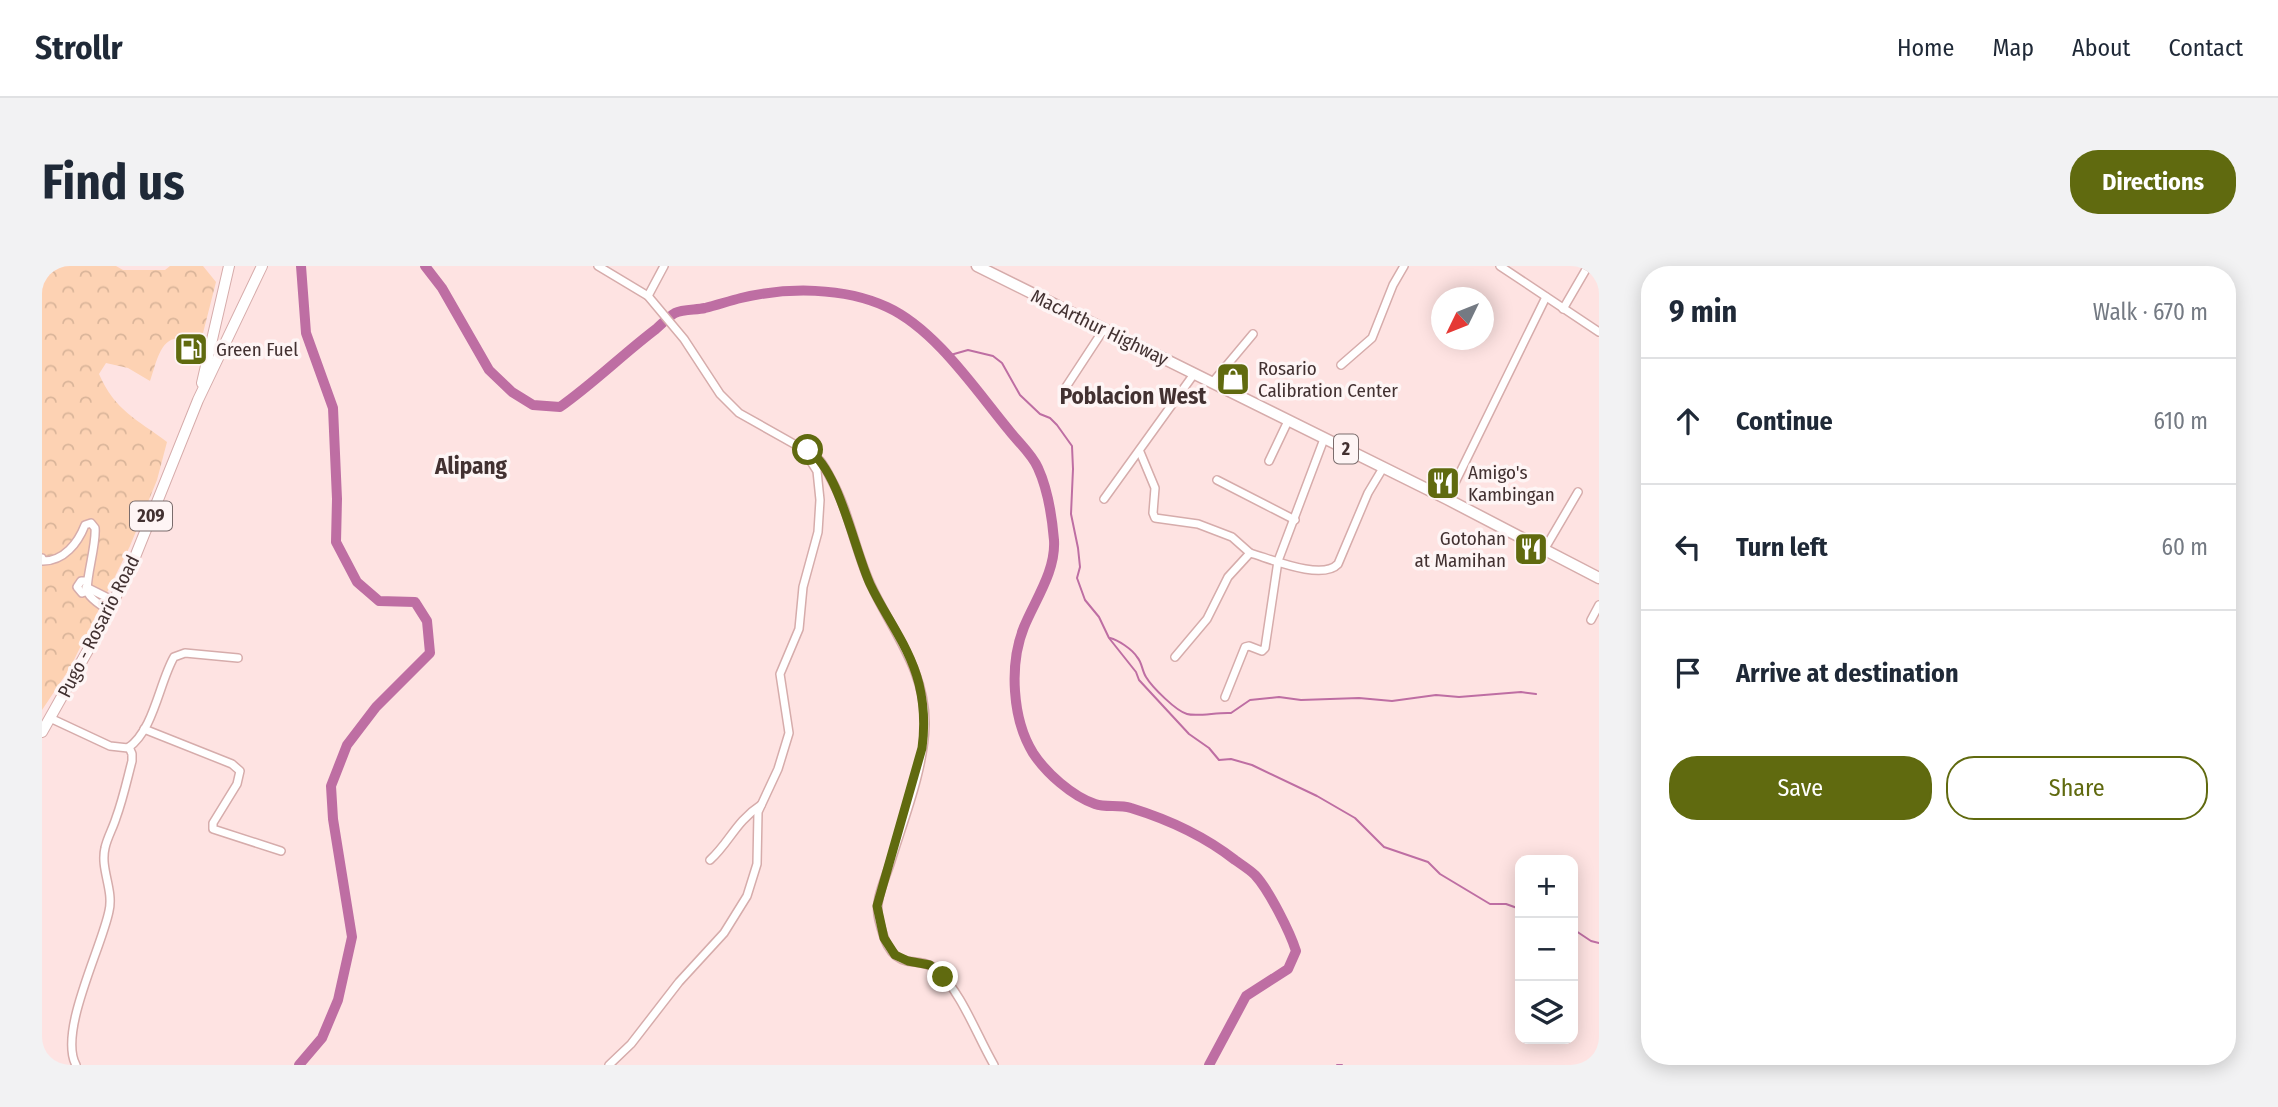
<!DOCTYPE html>
<meta charset="utf-8">
<style>
:root{--surface:#fff;--page:#f2f2f3;--text:#1f2937;--muted:#747a83;--line:#e0e1e3;--accent:#606a0f}
body{margin:0;font-family:"Fira Sans Condensed",sans-serif;background:var(--page);color:var(--text)}
.controls{position:absolute;right:21px;bottom:21px;display:grid;overflow:hidden;border-radius:14px;box-shadow:0 4px 18px #0003}
.controls button{width:63px;height:63px;display:grid;place-items:center;padding:0;border:0;border-bottom:2px solid var(--line);background:var(--surface);color:var(--text);font:35px sans-serif}
.compass{position:absolute;left:1389px;top:21px;width:63px;height:63px;border-radius:50%;background:var(--surface);box-shadow:0 4px 18px #0003;rotate:227deg}
.stop{position:absolute;width:21px;height:21px;margin:-16px;border:5px solid #606a0f;border-radius:50%;background:#fff}
.stop.end{background:#606a0f;border-color:#fff;box-shadow:0 2px 7px #0008}
.list{margin:0;padding:0;list-style:none}
h2{display:flex;justify-content:space-between;align-items:center;height:91px;margin:0;padding:0 28px;font-size:30px}
h2 small{font-size:23px;font-weight:400;color:var(--muted)}
.list li{display:grid;grid-template-columns:46px 1fr auto;gap:21px;align-items:center;box-sizing:border-box;height:126px;padding:0 28px;border-top:2px solid var(--line)}
.list b{display:block;font-size:26px;white-space:nowrap}
.list em{font-size:23px;font-style:normal;color:var(--muted)}
.actions{display:flex;gap:14px;padding:21px 28px}
.actions a{flex:1;padding:16px 0;border:2px solid var(--accent);border-radius:28px;text-align:center;font-size:24px;color:var(--accent)}
.actions .main{background:var(--accent);color:#fff}
.icon{flex:none;width:38px;height:38px;fill:none;stroke:currentColor;stroke-width:2;stroke-linecap:round;stroke-linejoin:round}
.map{position:relative;flex:none;width:1557px;height:799px;overflow:hidden;border-radius:28px}
header{display:flex;align-items:center;gap:42px;box-sizing:border-box;height:98px;padding:0 35px;background:var(--surface);border-bottom:2px solid var(--line)}
header strong{font-size:33px}
nav{display:flex;gap:38px;margin-inline-start:auto;font-size:24px}
.intro{display:flex;align-items:center;justify-content:space-between;box-sizing:border-box;height:168px;padding:0 42px}
h1{margin:0;font-size:49px}
.button{padding:18px 32px;border-radius:28px;background:var(--accent);color:#fff;font-size:24px;font-weight:700}
main{display:flex;gap:42px;padding:0 42px}
aside{flex:1;background:var(--surface);border-radius:28px;box-shadow:0 4px 18px #0003}
.map>svg:first-child{display:block}
.forest{fill:url(#forest-crowns)}
.lines{fill:none;stroke-linecap:round;stroke-linejoin:round}
.stream{stroke:#be6ea3;stroke-width:2}
.river{stroke:#be6ea3;stroke-width:10}
.minor-casing{stroke:#d6acab;stroke-width:10}
.major-casing{stroke:#d6acab;stroke-width:12}
.highway-casing{stroke:#d6acab;stroke-width:13}
.minor{stroke:#fff;stroke-width:7}
.major{stroke:#fff;stroke-width:10}
.highway{stroke:#fff;stroke-width:10}
.route{stroke:#606a0f;stroke-width:9}
.labels{text-anchor:middle;stroke-width:7;stroke-linejoin:round;paint-order:stroke}
.shield{fill:#fef5f5;stroke:#7a6c6c;stroke-width:2}
.shield-label{font-size:18px;font-weight:bold;fill:#423131}
.street-label{font-size:19px;fill:#423131;stroke:#fef5f5}
.poi-label{font-size:19px;fill:#423131;stroke:#fef5f5;text-anchor:start}
.quarter-label{font-size:23px;font-weight:bold;fill:#423131;stroke:#fef5f5}
</style>
<header>
<strong>Strollr</strong>
<nav><a>Home</a><a>Map</a><a>About</a><a>Contact</a></nav>
</header>
<div class="intro"><h1>Find us</h1><a class="button">Directions</a></div>
<main>
<div class="map">
<svg width="1557" height="799" viewBox="0 0 1557 799">
<defs>
<pattern id="forest-crowns" width="20" height="18" patternUnits="userSpaceOnUse" patternTransform="scale(1.75)"><rect width="20" height="18" fill="#fdd2b3"/><path d="M2 6a3 3 0 1 1 6 0M12 15a3 3 0 1 1 6 0" fill="none" stroke="#dab59a"/></pattern>
</defs>
<rect width="100%" height="100%" fill="#fee3e2"/>
<path class="forest" d="M0,0H74L81,4H123L128,0H161L174,16L160,71C150,73 142,72 132,73C117,76 113,102 108,115L86,102L64,97L57,108C73,145 95,153 125,176L115,214L88,280L28,402L0,444Z"/>
<g class="lines">
<g class="stream">
<polyline points="905,90 926,84 951,90 960,97 978,129 998,148 1008,152 1015,159 1030,180 1031,203 1029,248 1036,282 1038,301 1035,312 1043,334 1057,351 1067,372 1094,406 1097,414 1147,468 1167,482 1177,494 1189,493 1210,499 1275,530 1313,552 1342,581 1386,596 1398,608 1448,638 1464,638 1478,643"/>
<path d="M1068,372C1076,374 1090,383 1095,391C1100,396 1100,405 1104,411C1110,421 1134,445 1145,448C1155,451 1176,446 1189,447L1208,434L1237,431L1259,434L1317,432L1350,435L1394,429L1417,431L1479,426L1494,428"/>
<polyline points="1531,663 1549,675 1557,677"/>
<polyline points="1165,799 1169,796 1170,799"/>
<polyline points="1295,799 1300,799"/>
</g>
<g class="river">
<path d="M383,0L400,22L447,104L470,126L491,139L518,141C552,117 581,88 614,63C620,58 626,51 633,47C641,43 654,44 663,42C675,39 687,35 699,32C745,21 802,21 845,41C893,63 933,123 966,163C975,175 990,188 996,202C1006,224 1010,250 1012,274C1014,305 993,334 982,361C967,398 970,453 991,487C1004,507 1030,530 1053,538C1064,542 1077,538 1089,542C1128,554 1161,569 1193,594C1200,599 1208,604 1213,609C1227,624 1248,666 1254,685L1246,703L1204,730L1167,799"/>
<polyline points="257,799 280,772 296,734 310,671 291,553 289,520 305,479 334,441 388,387 385,355 373,336 337,335 315,316 294,276 295,233 291,142 264,67 259,0"/>
</g>
<g class="minor-casing">
<g id="minor">
<polyline points="556,0 606,30 642,73 678,128 697,147 761,183 775,205 778,234 776,266 761,321 757,363 738,408 747,467 736,503 716,546 715,598 705,630 682,667 637,716 589,778 567,799"/>
<polyline points="1458,0 1557,66"/>
<polyline points="606,30 622,0"/>
<polyline points="1521,43 1546,0"/>
<polyline points="1299,99 1330,72 1351,19 1362,0"/>
<polyline points="1170,117 1211,68"/>
<polyline points="1022,124 1062,63"/>
<path d="M761,183C775,186 783,201 789,213C807,245 813,284 828,317C849,364 884,404 883,459C882,504 861,555 848,598C842,616 832,635 837,654C841,670 846,691 865,695C876,697 886,696 895,704C920,727 935,770 952,799"/>
<polyline points="1098,186 1113,222 1111,247 1113,252 1156,258 1190,271 1208,287"/>
<polyline points="1227,195 1246,155"/>
<polyline points="1175,214 1253,254"/>
<polyline points="1062,233 1152,108"/>
<polyline points="1405,233 1504,31"/>
<polyline points="1502,284 1536,226"/>
<path d="M0,292L1,295C22,295 36,277 43,259L49,257L53,262C55,278 42,318 46,327C50,335 61,340 67,345"/>
<polyline points="45,315 39,315 35,321 40,327 46,325"/>
<polyline points="44,321 72,335"/>
<polyline points="1549,354 1557,339"/>
<path d="M1133,391L1165,353L1186,311L1208,287C1229,293 1280,315 1296,298L1326,227L1341,202"/>
<polyline points="1183,431 1203,381 1207,380 1220,385 1223,382 1236,295 1282,173"/>
<path d="M8,452L68,480L86,482C112,464 117,417 132,391L143,387L196,392"/>
<polyline points="102,463 190,498 198,505 195,518 171,557 171,563 239,585"/>
<path d="M668,594C688,576 693,556 719,539"/>
<path d="M34,799C16,766 60,681 67,645C72,624 58,603 63,582C65,572 71,562 74,552C81,533 85,514 90,495V488L87,481"/>
</g>
</g>
<g class="major-casing">
<g id="major">
<polyline points="160,117 187,0"/>
<polyline points="0,466 50,377 89,301 156,134 220,0"/>
</g>
</g>
<g class="highway-casing">
<polyline id="highway" points="935,0 1405,233 1557,312"/>
</g>
<use href="#minor" class="minor"/>
<use href="#major" class="major"/>
<use href="#highway" class="highway"/>
</g>
<g class="lines">
<path class="route" d="M766,184C797,203 812,283 828,318C844,352 868,381 877,418C882,439 883,460 880,482L835,640L842,672L853,689L866,695L888,699L901,711"/>
</g>
<defs>
<g id="fuel-square" transform="scale(1.75)"><rect x="-9" y="-9" width="18" height="18" rx="4" fill="#606a0f" stroke="#fef5f5"/><path d="M-5.5-6h7V0h2V4h1.3V-2.5L3-4.5l.8-.8L6-3V5H2.5V1h-1V6h-7ZM-4.2-4.7v3.2H.2V-4.7Z" fill="#fff"/></g>
<g id="shop-square" transform="scale(1.75)"><rect x="-9" y="-9" width="18" height="18" rx="4" fill="#606a0f" stroke="#fef5f5"/><path d="M-5-2.5h2.3a2.7 3.5 0 0 1 5.4 0H5L5.5 6h-11ZM-1.5-2.5h3a1.5 2.3 0 0 0-3 0Z" fill="#fff"/></g>
<g id="restaurant-square" transform="scale(1.75)"><rect x="-9" y="-9" width="18" height="18" rx="4" fill="#606a0f" stroke="#fef5f5"/><path d="M-5-6h1v4h1v-4h1v4h1v-4h1v5L-1.5 .5V6h-2V.5L-5-1ZM5-6V6H3V1.5H1.5Q1.5-4 5-6Z" fill="#fff"/></g>
</defs>
<g fill-rule="evenodd">
<use href="#fuel-square" x="149" y="83"/>
<use href="#shop-square" x="1191" y="113"/>
<use href="#restaurant-square" x="1401" y="217"/>
<use href="#restaurant-square" x="1489" y="283"/>
</g>
<g class="labels">
<g class="shield">
<rect x="1292" y="168.5" width="24" height="29" rx="5"/>
<rect x="88" y="235.5" width="42" height="29" rx="5"/>
</g>
<g class="shield-label">
<text x="1304" y="189">2</text>
<text x="109" y="256">209</text>
</g>
<g class="street-label">
<text transform="translate(1058 61) rotate(26)" y="7">MacArthur Highway</text>
<text transform="translate(56 360) rotate(-63)" y="7">Pugo - Rosario Road</text>
</g>
<g class="poi-label">
<text x="174" y="90">Green Fuel</text>
<text x="1216" y="109">Rosario<tspan x="1216" dy="22">Calibration Center</tspan></text>
<text x="1426" y="213">Amigo's<tspan x="1426" dy="22">Kambingan</tspan></text>
<text x="1464" y="279" text-anchor="end">Gotohan<tspan x="1464" dy="22">at Mamihan</tspan></text>
</g>
<g class="quarter-label">
<text x="1091" y="138">Poblacion West</text>
<text x="429" y="208">Alipang</text>
</g>
</g>
</svg>
<div class="controls">
<button>+</button>
<button>−</button>
<button><svg class="icon" aria-label="layers" viewBox="0 0 24 24"><path d="M12 4l9 5-9 5-9-5zM3 14l9 5 9-5"/></svg></button>
</div>
<svg class="compass" viewBox="-18 -18 36 36"><path d="M0-13l5 13h-10z" fill="#e53935"/><path d="M0 13l5-13h-10z" fill="#747a83"/></svg>
<div class="stop" style="left:766px;top:184px"></div>
<div class="stop end" style="left:901px;top:711px"></div>
</div>
<aside>
<h2>9 min<small>Walk · 670 m</small></h2>
<ul class="list">
<li><svg class="icon" aria-label="ahead" viewBox="0 0 24 24"><path d="M12 20V5M6 11l6-6 6 6"/></svg><div><b>Continue</b></div><em>610 m</em></li>
<li><svg class="icon" aria-label="left" viewBox="0 0 24 24"><path d="M17 20v-9H6M10 6l-5 5 5 5"/></svg><div><b>Turn left</b></div><em>60 m</em></li>
<li><svg class="icon" aria-label="arrive" viewBox="0 0 24 24"><path d="M6 21V4h12l-3 4 3 4H6"/></svg><div><b>Arrive at destination</b></div></li>
</ul>
<div class="actions"><a class="main">Save</a><a>Share</a></div>
</aside>
</main>
